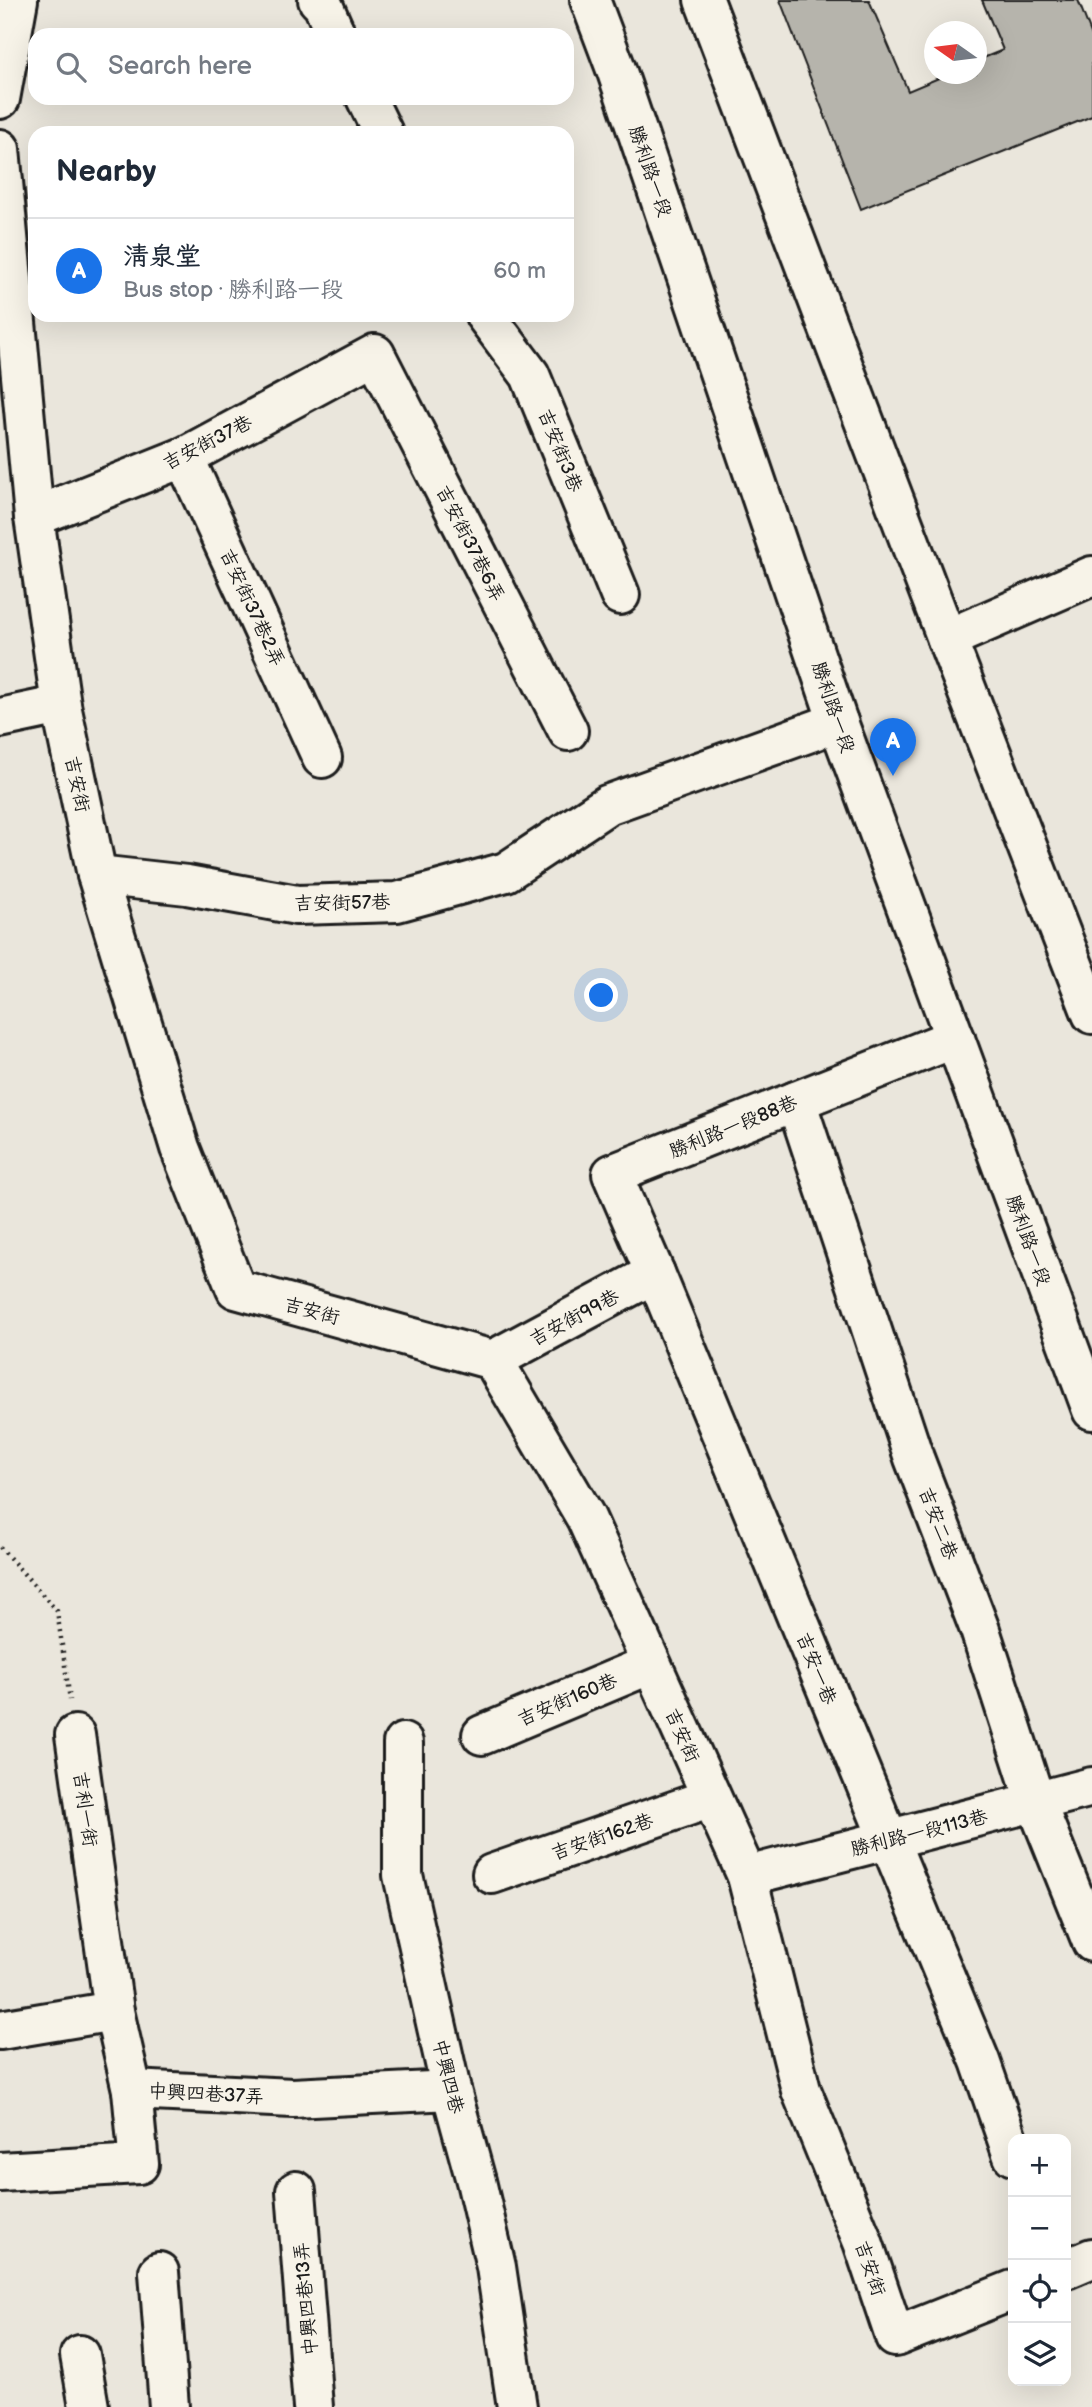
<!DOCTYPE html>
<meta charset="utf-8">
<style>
:root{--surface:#fff;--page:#f6f6f7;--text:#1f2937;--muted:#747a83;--line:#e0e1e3;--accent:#1a73e8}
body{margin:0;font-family:"Balsamiq Sans","LXGW WenKai TC",sans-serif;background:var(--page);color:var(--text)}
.controls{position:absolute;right:21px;bottom:21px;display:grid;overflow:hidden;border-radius:14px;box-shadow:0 7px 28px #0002}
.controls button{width:63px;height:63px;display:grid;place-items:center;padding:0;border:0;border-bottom:2px solid var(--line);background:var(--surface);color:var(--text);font:35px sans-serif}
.compass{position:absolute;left:924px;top:21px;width:63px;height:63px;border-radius:50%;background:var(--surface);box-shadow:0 7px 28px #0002;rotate:284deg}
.you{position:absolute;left:602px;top:996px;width:24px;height:24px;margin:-18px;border:5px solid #fff;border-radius:50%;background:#1a73e8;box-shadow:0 0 0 10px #1a73e833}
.badge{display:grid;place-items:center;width:46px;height:46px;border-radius:50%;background:var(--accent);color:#fff;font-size:23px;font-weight:700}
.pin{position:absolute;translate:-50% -58px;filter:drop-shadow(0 2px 4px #0008)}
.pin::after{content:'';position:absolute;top:37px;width:24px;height:21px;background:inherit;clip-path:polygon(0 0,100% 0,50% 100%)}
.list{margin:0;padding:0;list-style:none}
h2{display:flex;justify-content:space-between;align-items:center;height:91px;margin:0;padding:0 28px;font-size:30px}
h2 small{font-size:23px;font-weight:400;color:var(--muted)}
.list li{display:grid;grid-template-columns:46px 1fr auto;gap:21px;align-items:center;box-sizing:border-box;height:105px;padding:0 28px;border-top:2px solid var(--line)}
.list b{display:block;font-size:26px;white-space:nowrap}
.list p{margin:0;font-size:23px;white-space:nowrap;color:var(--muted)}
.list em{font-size:23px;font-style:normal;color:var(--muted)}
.icon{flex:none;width:38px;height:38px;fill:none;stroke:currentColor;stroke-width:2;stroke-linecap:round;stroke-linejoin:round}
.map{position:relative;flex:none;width:1092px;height:2407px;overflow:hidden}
.search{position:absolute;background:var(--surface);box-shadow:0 7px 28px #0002;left:28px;top:28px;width:546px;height:77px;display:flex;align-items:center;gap:18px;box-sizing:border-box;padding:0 24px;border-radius:21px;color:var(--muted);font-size:26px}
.panel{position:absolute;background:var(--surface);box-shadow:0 7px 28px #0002;left:28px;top:126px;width:546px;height:196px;border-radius:21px}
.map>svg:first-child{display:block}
.building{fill:#b6b4ac;stroke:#1c1c1c;stroke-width:2}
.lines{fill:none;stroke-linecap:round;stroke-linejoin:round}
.minor-casing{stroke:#1c1c1c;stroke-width:44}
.major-casing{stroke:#1c1c1c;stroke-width:44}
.path{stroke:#1c1c1c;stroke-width:4.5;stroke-dasharray:2 5;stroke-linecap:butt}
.minor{stroke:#f7f3e8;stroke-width:38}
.major{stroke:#f7f3e8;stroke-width:38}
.labels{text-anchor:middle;stroke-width:5;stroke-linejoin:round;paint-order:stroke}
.street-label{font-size:19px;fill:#1c1c1c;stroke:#f7f3e8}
</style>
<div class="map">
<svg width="1092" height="2407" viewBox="0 0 1092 2407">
<rect width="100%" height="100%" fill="#eae6dc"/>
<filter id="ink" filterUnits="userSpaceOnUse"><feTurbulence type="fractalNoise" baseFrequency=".0143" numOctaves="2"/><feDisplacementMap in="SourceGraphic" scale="14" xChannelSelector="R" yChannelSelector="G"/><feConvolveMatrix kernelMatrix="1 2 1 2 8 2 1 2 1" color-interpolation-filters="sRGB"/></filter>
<g filter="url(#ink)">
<polygon class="building" points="780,0 869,0 908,91 948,74 976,74 976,61 1003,50 982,0 1078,0 1092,36 1092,116 861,209"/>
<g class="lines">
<g class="minor-casing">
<g id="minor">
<polyline points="318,0 323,5 336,35"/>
<polyline points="704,0 947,639 1092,1014"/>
<polyline points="366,98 383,133"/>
<polyline points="0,99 18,0"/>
<polyline points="0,149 34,517 61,705 97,875 180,1148 236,1289 493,1360 586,1518 747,1876 801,2090 863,2242 895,2337 1013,2290"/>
<polyline points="485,315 530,375 620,595"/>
<polyline points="184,457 322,758"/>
<polyline points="34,517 184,457 375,354 568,731"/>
<polyline points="947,639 1092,576"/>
<polyline points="0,718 61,705"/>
<polyline points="97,875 187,885 297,905 397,902 506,872 607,805 838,722"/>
<polyline points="955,1038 612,1174 655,1273 980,2061 1013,2156"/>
<polyline points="796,1101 914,1458 980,1630 1036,1803 1092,1942"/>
<polyline points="493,1360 655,1273"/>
<polyline points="482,1735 651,1664"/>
<polyline points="403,1743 403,1875 451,2090 476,2181 496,2267 517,2407"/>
<polyline points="492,1874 711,1798"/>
<polyline points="747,1876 1092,1787"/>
<polyline points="0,2030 114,2011"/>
<polyline points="132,2090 293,2098 451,2090"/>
<polyline points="0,2172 139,2164 132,2090 114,2011 75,1735"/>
<polyline points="296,2191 313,2407"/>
<polyline points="1066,2269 1092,2258"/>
<polyline points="159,2272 169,2407"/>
<polyline points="80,2355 89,2407"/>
</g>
</g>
<g class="major-casing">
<polyline id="major" points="590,0 616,69 838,722 1092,1410"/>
</g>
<polyline class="path" points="0,1547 57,1611 70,1700"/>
<use href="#minor" class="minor"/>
<use href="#major" class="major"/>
</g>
</g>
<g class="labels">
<g class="street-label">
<text transform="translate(651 171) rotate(71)" y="7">勝利路一段</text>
<text transform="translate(207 442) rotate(-27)" y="7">吉安街37巷</text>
<text transform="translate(561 450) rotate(68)" y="7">吉安街3巷</text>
<text transform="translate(471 543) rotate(63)" y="7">吉安街37巷6弄</text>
<text transform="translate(253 607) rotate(65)" y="7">吉安街37巷2弄</text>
<text transform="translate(834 707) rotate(71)" y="7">勝利路一段</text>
<text transform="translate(78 784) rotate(78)" y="7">吉安街</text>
<text transform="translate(342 902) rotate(-1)" y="7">吉安街57巷</text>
<text transform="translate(733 1126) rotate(-22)" y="7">勝利路一段88巷</text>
<text transform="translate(1029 1240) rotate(70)" y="7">勝利路一段</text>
<text transform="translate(312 1310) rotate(15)" y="7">吉安街</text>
<text transform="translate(574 1317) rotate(-28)" y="7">吉安街99巷</text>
<text transform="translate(939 1523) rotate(69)" y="7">吉安二巷</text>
<text transform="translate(817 1668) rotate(68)" y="7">吉安一巷</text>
<text transform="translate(567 1699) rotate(-23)" y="7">吉安街160巷</text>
<text transform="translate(683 1735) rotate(66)" y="7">吉安街</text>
<text transform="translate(86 1809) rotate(82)" y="7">吉利一街</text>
<text transform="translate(919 1832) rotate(-14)" y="7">勝利路一段113巷</text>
<text transform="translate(602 1836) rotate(-19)" y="7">吉安街162巷</text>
<text transform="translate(449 2076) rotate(76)" y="7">中興四巷</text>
<text transform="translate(206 2093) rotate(3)" y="7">中興四巷37弄</text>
<text transform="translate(871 2268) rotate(71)" y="7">吉安街</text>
<text transform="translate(305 2299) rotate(-95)" y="7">中興四巷13弄</text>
</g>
</g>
</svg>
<div class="controls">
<button>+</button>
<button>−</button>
<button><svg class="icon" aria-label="locate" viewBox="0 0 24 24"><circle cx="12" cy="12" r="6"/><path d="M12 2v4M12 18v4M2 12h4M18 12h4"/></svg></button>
<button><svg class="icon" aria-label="layers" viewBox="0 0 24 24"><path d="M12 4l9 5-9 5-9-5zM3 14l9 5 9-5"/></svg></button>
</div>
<svg class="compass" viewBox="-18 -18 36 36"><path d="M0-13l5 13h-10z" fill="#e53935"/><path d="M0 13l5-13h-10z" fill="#747a83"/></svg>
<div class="you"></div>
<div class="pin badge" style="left:893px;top:776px">A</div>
<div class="search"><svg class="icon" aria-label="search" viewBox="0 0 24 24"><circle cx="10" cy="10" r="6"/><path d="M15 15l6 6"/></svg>Search here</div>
<section class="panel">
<h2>Nearby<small></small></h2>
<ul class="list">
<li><span class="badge">A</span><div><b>清泉堂</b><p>Bus stop · 勝利路一段</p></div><em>60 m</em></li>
</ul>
</section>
</div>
